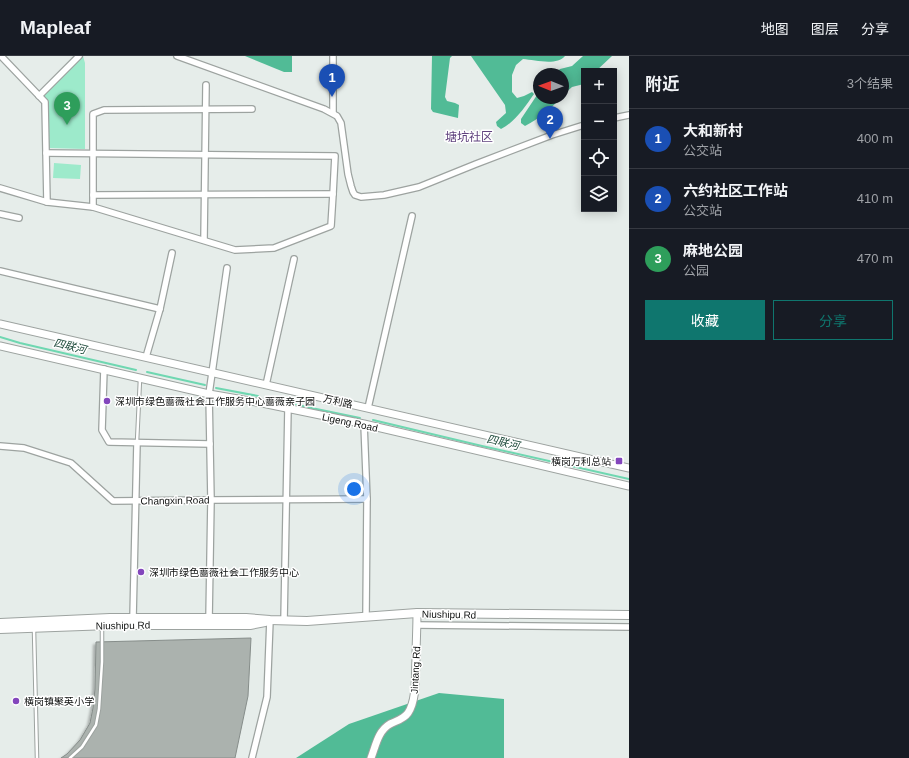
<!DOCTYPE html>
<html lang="zh">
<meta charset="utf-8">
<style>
:root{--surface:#171b24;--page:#242831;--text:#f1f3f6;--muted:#9ea1a6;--line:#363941;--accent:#0f766e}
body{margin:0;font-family:Helvetica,"Noto Sans SC",sans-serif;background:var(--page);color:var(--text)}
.controls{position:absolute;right:12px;top:12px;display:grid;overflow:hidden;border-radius:0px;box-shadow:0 2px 10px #0003}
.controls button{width:36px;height:36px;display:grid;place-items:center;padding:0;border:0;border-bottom:1px solid var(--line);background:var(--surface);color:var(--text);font:20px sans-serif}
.compass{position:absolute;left:533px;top:12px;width:36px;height:36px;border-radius:50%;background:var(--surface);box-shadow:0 2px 10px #0003;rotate:271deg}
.you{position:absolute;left:354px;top:433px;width:14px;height:14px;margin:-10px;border:3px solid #fff;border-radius:50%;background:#1a73e8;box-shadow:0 0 0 6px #1a73e833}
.badge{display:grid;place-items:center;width:26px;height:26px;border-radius:50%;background:var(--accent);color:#fff;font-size:13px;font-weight:700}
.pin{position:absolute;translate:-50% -33px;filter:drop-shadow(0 1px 2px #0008)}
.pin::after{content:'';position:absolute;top:21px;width:14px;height:12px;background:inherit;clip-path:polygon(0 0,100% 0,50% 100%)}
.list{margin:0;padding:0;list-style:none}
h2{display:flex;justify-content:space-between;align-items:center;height:52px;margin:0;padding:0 16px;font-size:17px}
h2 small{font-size:13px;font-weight:400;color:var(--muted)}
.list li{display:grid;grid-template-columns:26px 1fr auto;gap:12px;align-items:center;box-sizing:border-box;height:60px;padding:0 16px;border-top:1px solid var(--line)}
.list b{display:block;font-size:15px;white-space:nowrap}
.list p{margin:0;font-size:13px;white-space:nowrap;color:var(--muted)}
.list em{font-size:13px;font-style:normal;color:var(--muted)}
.actions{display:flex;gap:8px;padding:12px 16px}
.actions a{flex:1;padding:9px 0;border:1px solid var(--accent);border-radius:0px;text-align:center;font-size:14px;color:var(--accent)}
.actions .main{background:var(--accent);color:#fff}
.icon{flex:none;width:22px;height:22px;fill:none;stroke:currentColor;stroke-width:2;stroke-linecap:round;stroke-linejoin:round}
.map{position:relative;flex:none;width:629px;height:702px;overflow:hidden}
header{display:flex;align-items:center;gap:24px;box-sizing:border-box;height:56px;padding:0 20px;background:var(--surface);border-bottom:1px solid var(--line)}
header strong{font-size:19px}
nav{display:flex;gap:22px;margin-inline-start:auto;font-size:14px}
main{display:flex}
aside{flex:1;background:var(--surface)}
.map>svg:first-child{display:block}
.green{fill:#9deacb}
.forest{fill:#51bb96}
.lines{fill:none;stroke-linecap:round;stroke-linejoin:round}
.stream{stroke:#6fd7b1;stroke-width:2}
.building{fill:#abb2ae;stroke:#868d8a;filter:url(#shadow)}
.service-casing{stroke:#9da3a0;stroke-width:4.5}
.minor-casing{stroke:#9da3a0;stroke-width:8}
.tertiary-casing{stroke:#9da3a0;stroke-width:9}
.secondary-casing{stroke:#9da3a0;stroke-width:10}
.service{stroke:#fff;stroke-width:2.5}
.minor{stroke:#fff;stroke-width:5.5}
.tertiary{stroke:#fff;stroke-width:7}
.secondary{stroke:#fff;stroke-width:8}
.poi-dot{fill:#8346bc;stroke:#fff;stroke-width:1.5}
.labels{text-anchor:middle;stroke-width:3;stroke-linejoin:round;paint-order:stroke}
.poi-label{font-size:10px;fill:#101211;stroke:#fff;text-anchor:start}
.street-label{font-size:10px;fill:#101211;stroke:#fff}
.water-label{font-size:11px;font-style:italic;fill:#1d4a3a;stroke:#fff}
.quarter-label{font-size:12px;fill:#60437f;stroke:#fff}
</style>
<header>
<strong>Mapleaf</strong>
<nav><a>地图</a><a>图层</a><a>分享</a></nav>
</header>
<main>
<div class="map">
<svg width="629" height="702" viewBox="0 0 629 702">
<defs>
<filter id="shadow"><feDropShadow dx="-2.5" dy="2.5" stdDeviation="1" flood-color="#0004"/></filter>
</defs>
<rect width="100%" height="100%" fill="#e6edea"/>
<g class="green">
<polygon points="83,0 85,7 85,93 49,92 49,46 43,39"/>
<polygon points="54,107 81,109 80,123 53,122"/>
</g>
<g class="forest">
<polygon points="245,0 292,0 292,16 284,16"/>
<polygon points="432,0 452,0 450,2 445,41 447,45 455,47 459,49 458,62 433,56 431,53"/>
<path d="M471,0H565C557,10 535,4 523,3L516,9L512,19V36L517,42L524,40L532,36L534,38C525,51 515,66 501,73L497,70L496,66L506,57L505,49Z"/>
<polygon points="583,0 612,0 596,15 584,15 584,28 572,31 563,39 563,18 554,18 560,13 572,10"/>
<path d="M539,36V42H561C549,54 540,62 525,70L521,67V63Z"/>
<polygon points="439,637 504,643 504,702 296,702 349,668"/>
</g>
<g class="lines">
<g class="stream">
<polyline points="0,281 20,287 136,314"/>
<polyline points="147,316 205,329"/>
<polyline points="216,332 258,340"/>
<polyline points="268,343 360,362"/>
<polyline points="373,364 482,390 629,423"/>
</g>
</g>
<polygon class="building" points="251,582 248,640 235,702 61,702 67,698 80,684 90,667 93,652 95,633 96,586"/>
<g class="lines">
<g class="service-casing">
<g id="service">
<polyline points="137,386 140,323"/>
<polyline points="34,574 37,702"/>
<polyline points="70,702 82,691 96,669 99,653 102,606 102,570"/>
</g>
</g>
<g class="minor-casing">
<g id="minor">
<polyline points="1,0 45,46 47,146"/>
<polyline points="177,0 324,53 337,60 341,67 348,118 351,130 353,136 355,139 361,141 384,139 419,131 476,108 552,79 584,69"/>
<polyline points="39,40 79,0"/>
<polyline points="333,57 333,0"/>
<polyline points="614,62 629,59"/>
<polyline points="0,132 47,146 93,151 235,194 274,192 331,170 333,138 335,100 46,97"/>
<polyline points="93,139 333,138"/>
<polyline points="93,151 93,58 104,54 252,53"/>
<polyline points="0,158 19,162"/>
<polyline points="204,184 206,29"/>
<polyline points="0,215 160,253"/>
<polyline points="146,301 160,253 172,197"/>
<polyline points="104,313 102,374 109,386 210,388"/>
<polyline points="266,329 294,203"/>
<polyline points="368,352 412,160"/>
<polyline points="364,368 367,443 366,561"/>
<polyline points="0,390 24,392 71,407 113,445 211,444 367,443"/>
<polyline points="133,562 137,387"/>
<polyline points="209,564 211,444 209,338 227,212"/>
<polyline points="284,565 288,352"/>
<polyline points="417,569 629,571"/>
<polyline points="252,702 267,641 270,564"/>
</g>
</g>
<g class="tertiary-casing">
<g id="tertiary">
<polyline points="0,268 629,412"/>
<polyline points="0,290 209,338 262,347 364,368 629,430"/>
<path d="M371,702C376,689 378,675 390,668C396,665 404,663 408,657C417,644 415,619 416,603C416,588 417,573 417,557"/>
</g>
</g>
<g class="secondary-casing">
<g id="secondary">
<polyline points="0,567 110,562 246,562 270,564 307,565 417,557 629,559"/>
<polyline points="0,573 110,569 250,569 265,566"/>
</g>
</g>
<use href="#service" class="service"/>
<use href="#minor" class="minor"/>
<use href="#tertiary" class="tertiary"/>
<use href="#secondary" class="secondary"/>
</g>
<g class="poi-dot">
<circle cx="107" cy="345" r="4"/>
<rect x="615" y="401" width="8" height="8" rx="2"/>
<circle cx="141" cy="516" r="4"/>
<circle cx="16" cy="645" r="4"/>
</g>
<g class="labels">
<g class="poi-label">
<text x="115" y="349">深圳市绿色蔷薇社会工作服务中心蔷薇亲子园</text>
<text x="611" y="409" text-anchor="end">横岗万利总站</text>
<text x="149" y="520">深圳市绿色蔷薇社会工作服务中心</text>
<text x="24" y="649">横岗镇聚英小学</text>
</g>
<g class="street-label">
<text transform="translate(338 345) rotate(13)" y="4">万利路</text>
<text transform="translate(350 366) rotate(12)" y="4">Ligeng Road</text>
<text transform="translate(175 444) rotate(-1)" y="4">Changxin Road</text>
<text transform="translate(449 558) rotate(1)" y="4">Niushipu Rd</text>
<text transform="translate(123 569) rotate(-1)" y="4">Niushipu Rd</text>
<text transform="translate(415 614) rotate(-87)" y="4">Jintang Rd</text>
</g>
<g class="water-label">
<text transform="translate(70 290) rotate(14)" y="4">四联河</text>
<text transform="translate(503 386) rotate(13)" y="4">四联河</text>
</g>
<g class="quarter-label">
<text x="469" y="85">塘坑社区</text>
</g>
</g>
</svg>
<div class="controls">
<button>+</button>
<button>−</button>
<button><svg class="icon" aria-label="locate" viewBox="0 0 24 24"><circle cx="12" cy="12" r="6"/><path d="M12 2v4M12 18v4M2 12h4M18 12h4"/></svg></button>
<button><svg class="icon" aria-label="layers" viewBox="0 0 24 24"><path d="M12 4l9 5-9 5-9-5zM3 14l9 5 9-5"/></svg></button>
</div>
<svg class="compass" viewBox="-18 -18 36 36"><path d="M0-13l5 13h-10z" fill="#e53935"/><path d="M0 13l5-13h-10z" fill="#9ea1a6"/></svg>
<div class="you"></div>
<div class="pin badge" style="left:332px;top:41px;background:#1a4fb4">1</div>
<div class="pin badge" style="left:550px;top:83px;background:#1a4fb4">2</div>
<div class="pin badge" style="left:67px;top:69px;background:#2e9e5b">3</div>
</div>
<aside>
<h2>附近<small>3个结果</small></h2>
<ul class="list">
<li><span class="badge" style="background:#1a4fb4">1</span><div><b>大和新村</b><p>公交站</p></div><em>400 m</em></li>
<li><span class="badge" style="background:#1a4fb4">2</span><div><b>六约社区工作站</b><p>公交站</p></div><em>410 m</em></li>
<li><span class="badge" style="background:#2e9e5b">3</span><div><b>麻地公园</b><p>公园</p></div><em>470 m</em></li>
</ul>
<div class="actions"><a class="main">收藏</a><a>分享</a></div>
</aside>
</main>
